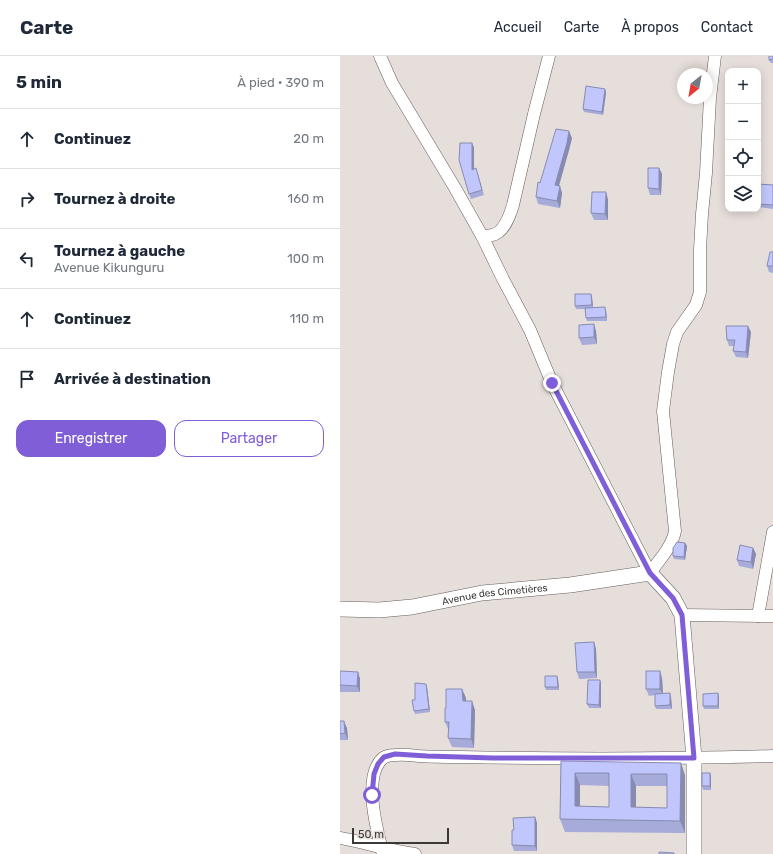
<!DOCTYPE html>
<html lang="fr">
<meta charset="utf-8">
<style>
:root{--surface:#fff;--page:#f2f2f3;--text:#1f2937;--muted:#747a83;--line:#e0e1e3;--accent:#805ed8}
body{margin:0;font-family:Rubik,sans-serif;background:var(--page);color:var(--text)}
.controls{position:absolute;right:12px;top:12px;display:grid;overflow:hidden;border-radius:8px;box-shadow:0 2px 10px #0003}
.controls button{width:36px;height:36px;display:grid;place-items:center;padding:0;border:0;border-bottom:1px solid var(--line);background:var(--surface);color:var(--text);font:20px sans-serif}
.compass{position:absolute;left:337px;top:12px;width:36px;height:36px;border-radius:50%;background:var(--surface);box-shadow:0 2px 10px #0003;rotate:211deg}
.scale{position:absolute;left:12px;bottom:10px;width:97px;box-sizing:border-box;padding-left:4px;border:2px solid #3b3836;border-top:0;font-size:11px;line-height:14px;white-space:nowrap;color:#3b3836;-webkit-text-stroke:3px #e6deda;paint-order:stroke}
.stop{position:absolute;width:12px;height:12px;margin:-9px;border:3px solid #805ed8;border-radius:50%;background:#fff}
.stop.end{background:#805ed8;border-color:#fff;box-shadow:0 1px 4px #0008}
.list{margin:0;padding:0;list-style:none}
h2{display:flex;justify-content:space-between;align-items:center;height:52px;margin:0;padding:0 16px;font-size:17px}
h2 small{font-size:13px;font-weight:400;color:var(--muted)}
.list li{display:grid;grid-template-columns:26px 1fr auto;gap:12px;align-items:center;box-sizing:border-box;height:60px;padding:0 16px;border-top:1px solid var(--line)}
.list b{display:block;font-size:15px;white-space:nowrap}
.list p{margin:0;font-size:13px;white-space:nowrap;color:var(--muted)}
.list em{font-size:13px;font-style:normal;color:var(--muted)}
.actions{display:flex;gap:8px;padding:12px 16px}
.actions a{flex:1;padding:9px 0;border:1px solid var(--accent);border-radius:12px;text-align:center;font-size:14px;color:var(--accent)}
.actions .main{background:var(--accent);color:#fff}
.icon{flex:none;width:22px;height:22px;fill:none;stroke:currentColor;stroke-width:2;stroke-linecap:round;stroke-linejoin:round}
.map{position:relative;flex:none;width:433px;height:798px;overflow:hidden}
header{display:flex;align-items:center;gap:24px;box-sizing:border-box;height:56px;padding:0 20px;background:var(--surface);border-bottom:1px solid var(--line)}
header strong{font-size:19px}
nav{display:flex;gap:22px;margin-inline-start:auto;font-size:14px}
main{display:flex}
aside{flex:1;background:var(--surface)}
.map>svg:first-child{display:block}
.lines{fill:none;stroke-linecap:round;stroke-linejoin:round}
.minor-casing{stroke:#655e5b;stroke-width:13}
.tertiary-casing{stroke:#655e5b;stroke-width:16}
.minor{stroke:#fff;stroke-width:12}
.tertiary{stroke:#fff;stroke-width:15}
.wall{fill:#a6abd9;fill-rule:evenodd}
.shaded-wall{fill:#878bb0}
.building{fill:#c1c7fc;stroke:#878bb0;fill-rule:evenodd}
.route{stroke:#805ed8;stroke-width:5}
.labels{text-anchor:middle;stroke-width:4;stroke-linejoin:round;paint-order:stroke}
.street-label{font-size:10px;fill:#3b3836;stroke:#e6deda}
</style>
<header>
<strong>Carte</strong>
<nav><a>Accueil</a><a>Carte</a><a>À propos</a><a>Contact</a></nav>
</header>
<main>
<aside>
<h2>5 min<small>À pied · 390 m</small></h2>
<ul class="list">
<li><svg class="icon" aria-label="ahead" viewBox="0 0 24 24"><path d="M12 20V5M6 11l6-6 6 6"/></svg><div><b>Continuez</b></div><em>20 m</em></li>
<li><svg class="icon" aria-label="right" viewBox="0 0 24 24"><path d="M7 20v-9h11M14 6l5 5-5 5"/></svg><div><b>Tournez à droite</b></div><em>160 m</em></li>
<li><svg class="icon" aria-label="left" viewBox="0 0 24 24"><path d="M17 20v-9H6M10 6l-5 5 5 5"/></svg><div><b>Tournez à gauche</b><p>Avenue Kikunguru</p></div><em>100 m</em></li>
<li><svg class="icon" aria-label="ahead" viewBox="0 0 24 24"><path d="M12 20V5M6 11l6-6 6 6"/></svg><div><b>Continuez</b></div><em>110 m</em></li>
<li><svg class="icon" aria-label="arrive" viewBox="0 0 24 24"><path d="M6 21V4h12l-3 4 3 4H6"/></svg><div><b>Arrivée à destination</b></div></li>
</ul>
<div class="actions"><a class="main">Enregistrer</a><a>Partager</a></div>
</aside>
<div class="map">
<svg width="433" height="798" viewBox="0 0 433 798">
<rect width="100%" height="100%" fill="#e6deda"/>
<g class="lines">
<g class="minor-casing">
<g id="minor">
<path d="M40,0L52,27L115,132L142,180L163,223L190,274L212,327L310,517C319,504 332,491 335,475L323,355L328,316L333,288L337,276L356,249L360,236V193L362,158L366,117L370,42L375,0"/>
<path d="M142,180C145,180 149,180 152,179C164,177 170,159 173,149L194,58L209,0"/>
<polyline points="342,559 433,560"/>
<polyline points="418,560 433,476"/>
<path d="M0,782C25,786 49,795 75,798"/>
<path d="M43,798C37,775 22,720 43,702C46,700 51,699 55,699C62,698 71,699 79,700C93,701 107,701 121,701C225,703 329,703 433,700"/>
</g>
</g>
<g class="tertiary-casing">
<g id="tertiary">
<path id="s1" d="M0,553L39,554L72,551L142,537L230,529L310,517L333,542L342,559L354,702V798"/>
</g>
</g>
<use href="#minor" class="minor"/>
<use href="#tertiary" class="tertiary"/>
</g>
<g class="wall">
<polygon points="433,0 433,7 431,7 429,4"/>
<polygon points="265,33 266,37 263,59 244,56 243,53"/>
<polygon points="232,82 229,94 219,130 222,137 220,152 198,148 196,141 200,127"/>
<polygon points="132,87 134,92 134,113 138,118 144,139 131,143 129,138"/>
<polygon points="319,112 322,118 321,139 310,139 308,132"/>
<polygon points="418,128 433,129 433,153 418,151"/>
<polygon points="268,143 268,164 254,164 251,157"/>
<polygon points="433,196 433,217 429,216 427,210"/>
<polygon points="251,238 252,241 253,251 266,254 267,265 247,265 246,262 245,253 236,253 235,250"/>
<polygon points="256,275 257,288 242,289 239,282"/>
<polygon points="411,276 408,302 396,301 393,295 394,290 389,290 387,284"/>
<polygon points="345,487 347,490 345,504 334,503 333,500"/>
<polygon points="413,492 416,498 413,513 399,510 397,504"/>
<polygon points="254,586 256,593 257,622 239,623 237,616"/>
<polygon points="0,615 18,616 20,623 20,636 0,636"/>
<polygon points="217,620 218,623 219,634 206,634 205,631"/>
<polygon points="322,622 323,638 331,641 332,653 316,653 315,650 315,639 309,640 306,633"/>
<polygon points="260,624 261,627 261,652 249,652 247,648"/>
<polygon points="86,628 87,631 90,656 75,658 74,655 75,644"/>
<polygon points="122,633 126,642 126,645 135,654 134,692 112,691 108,682 109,675 105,666 106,652"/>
<polygon points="378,637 379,641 379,653 364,653 363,650"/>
<polygon points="0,665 7,672 8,684 0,684"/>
<path d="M221,705L345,719V777L225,776L220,763ZM240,729L269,730V751H240ZM296,730H327V752L296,751Z"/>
<polygon points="370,717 371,720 371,734 363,734 362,730"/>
<polygon points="195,761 197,767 197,795 174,795 172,789 174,774"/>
</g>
<g class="shaded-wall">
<polygon points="265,33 266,37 263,59 262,56"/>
<polygon points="229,75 232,82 229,94 217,136 215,129"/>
<polygon points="132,87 134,92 134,119 132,114"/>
<polygon points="319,112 322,118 321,139 319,133"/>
<polygon points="220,130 222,137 220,152 217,145"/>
<polygon points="266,136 268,143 268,164 265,158"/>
<polygon points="251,238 252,241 253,253 252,249"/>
<polygon points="265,251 266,254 267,265 266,261"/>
<polygon points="254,268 256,275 257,288 254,281"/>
<polygon points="408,270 411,276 408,302 406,296"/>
<polygon points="345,487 347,490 345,504 344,501"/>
<polygon points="413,492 416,498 413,513 411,506"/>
<polygon points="254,586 256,593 257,622 255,616"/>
<polygon points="320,615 322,622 323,639 320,633"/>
<polygon points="18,616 20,623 20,636 17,630"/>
<polygon points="217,620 218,623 219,634 218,631"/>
<polygon points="260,624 261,627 261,652 259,649"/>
<polygon points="86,628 87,631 90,656 89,653"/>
<polygon points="122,633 126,642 126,654 123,645"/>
<polygon points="330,637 331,641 332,653 330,649"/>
<polygon points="378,637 379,641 379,653 378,650"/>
<polygon points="132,645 135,654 134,692 131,683"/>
<polygon points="4,665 7,672 8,684 5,677"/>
<polygon points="341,707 345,719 345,777 340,765"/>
<polygon points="235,717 240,729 240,763 235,750"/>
<polygon points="370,717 371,720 371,734 370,730"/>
<polygon points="291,718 296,730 296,764 291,751"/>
<polygon points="195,761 197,767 197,795 195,790"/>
</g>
<g class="building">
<polygon points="429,0 433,0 433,3 429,4"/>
<polygon points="246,30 265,33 262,56 243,53"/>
<polygon points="216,73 229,75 227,87 215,129 220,130 217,145 196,141 198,126 200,127"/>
<polygon points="120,87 132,87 132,114 136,112 142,134 129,138 119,104"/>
<polygon points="308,112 319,112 319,133 308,132"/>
<polygon points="418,128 433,129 433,149 418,148"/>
<polygon points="252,136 266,136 265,158 251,157"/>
<polygon points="430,196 433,196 433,210 427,210"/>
<polygon points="235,238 251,238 252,249 235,250"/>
<polygon points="265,251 266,261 246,262 245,252"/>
<polygon points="254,268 254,281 239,282 239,269"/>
<polygon points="386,270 408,270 406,296 393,295 395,284 387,284"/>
<polygon points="337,486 345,487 344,501 333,500 333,492"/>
<polygon points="400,489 413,492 411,506 397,504"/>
<polygon points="254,586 255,616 237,616 235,587"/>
<polygon points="0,615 18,616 17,630 0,629"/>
<rect x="306" y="615" width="14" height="18"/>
<polygon points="205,620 217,620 218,631 205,631"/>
<polygon points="248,624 260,624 259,649 247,648"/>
<polygon points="75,627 86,628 89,653 74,655 72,644 75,644"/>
<polygon points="106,633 122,633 123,645 132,645 131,683 108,682 109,666 105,666 105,652 106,652"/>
<polygon points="330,637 330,649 315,650 315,638"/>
<polygon points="378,637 378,650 363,650 363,638"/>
<polygon points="0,665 4,665 5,677 0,678"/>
<path d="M221,705L341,707L340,765L220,763ZM235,717H269V751L235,750ZM291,718H327V752L291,751Z"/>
<rect x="362" y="717" width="8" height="13"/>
<polygon points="195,761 195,790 172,789 172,774 174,774 173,762"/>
<polygon points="319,796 334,797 334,798 319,798"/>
</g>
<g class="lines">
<polyline class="route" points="32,739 34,718 38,708 44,701 55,698 87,700 153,702 354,702 342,559 333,542 310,517 212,327"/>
</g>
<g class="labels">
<g class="street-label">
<text dy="4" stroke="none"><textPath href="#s1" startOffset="156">Avenue des Cimetières</textPath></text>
</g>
</g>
</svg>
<div class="controls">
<button>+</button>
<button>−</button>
<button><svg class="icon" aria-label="locate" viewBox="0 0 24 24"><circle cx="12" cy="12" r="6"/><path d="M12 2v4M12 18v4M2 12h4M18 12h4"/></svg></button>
<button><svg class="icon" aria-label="layers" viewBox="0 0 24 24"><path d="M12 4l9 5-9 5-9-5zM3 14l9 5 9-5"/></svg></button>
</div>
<svg class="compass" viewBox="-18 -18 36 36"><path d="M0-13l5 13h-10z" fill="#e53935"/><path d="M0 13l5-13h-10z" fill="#747a83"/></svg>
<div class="scale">50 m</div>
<div class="stop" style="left:32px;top:739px"></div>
<div class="stop end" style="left:212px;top:327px"></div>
</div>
</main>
